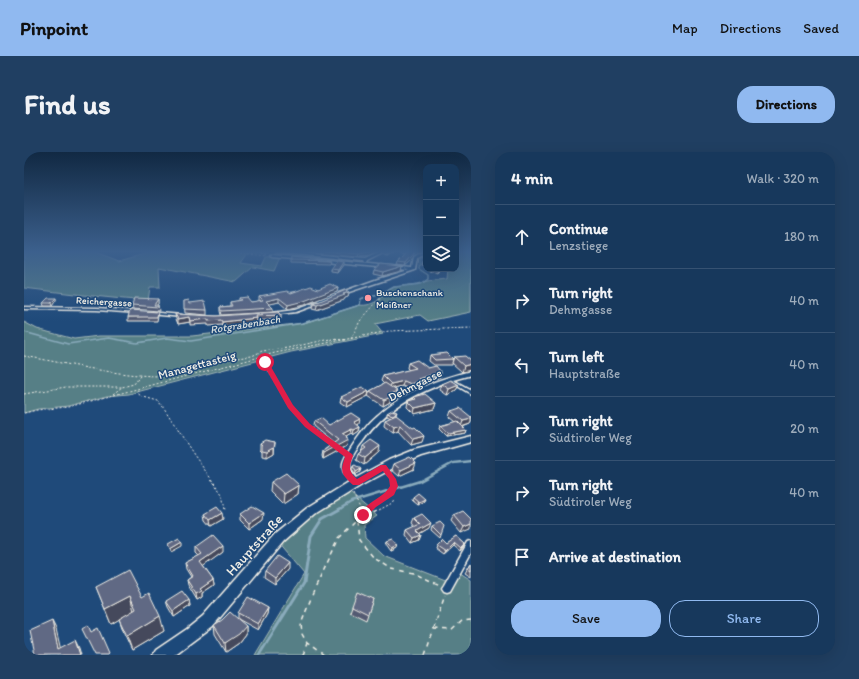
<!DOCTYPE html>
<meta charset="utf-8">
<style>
:root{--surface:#17385c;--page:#203f62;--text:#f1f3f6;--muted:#9eacbb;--line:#365272;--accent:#90b9f0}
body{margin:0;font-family:Itim,sans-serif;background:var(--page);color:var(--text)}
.controls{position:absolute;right:12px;top:12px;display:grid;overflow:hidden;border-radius:8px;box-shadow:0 4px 16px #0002}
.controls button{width:36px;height:36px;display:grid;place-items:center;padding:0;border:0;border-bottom:1px solid var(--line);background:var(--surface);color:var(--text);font:20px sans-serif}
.stop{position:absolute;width:12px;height:12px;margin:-9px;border:3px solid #e11d48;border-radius:50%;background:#fff}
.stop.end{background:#e11d48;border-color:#fff;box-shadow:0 1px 4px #0008}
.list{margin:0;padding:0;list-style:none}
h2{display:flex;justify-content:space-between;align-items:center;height:52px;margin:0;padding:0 16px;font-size:17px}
h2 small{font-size:13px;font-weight:400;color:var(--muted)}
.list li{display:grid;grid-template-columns:26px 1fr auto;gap:12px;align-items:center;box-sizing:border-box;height:64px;padding:0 16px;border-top:1px solid var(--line)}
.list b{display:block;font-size:15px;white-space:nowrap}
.list p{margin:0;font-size:13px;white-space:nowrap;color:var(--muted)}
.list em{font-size:13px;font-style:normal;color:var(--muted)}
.actions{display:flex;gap:8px;padding:12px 16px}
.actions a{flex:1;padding:9px 0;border:1px solid var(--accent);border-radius:16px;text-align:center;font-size:14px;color:var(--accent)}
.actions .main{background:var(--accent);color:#111}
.icon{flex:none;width:22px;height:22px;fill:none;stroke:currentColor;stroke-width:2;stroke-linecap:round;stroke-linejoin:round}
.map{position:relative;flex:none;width:447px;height:503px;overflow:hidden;border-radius:16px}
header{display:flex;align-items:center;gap:24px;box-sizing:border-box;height:56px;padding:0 20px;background:var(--accent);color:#111}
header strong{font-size:19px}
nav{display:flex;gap:22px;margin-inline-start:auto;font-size:14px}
.intro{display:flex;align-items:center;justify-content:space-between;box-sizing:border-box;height:96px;padding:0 24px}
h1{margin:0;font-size:28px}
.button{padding:10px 18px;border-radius:16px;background:var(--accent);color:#111;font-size:14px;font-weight:700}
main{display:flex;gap:24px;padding:0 24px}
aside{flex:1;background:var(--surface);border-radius:16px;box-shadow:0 4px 16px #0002}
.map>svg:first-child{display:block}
.green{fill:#567f86;stroke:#a5b8b7}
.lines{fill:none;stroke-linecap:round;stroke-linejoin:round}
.stream-far2{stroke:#8aabbc;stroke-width:1.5}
.stream-far1{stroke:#8aabbc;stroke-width:2.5}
.stream{stroke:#8aabbc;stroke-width:3}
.lane-casing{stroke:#f4f1e8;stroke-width:6}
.street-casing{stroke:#f4f1e8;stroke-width:3}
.secondary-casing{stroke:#f4f1e8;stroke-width:3}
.path-far1{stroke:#f4f1e8;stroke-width:1;stroke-dasharray:2 2;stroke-linecap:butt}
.path{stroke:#f4f1e8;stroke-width:1.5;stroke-dasharray:4.5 4.5;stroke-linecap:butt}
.lane{stroke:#1f4a7a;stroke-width:3.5}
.street{fill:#1f4a7a;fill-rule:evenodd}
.secondary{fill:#1f4a7a;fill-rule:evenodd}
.wall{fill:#535a72;stroke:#f4f1e8}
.shaded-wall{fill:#444a5c;stroke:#f4f1e8}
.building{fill:#616984;stroke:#f4f1e8}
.route{fill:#e11d48}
.poi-dot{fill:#ff9aa2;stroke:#1f4a7a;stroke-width:1.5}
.labels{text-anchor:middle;stroke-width:3;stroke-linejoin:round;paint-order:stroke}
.far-poi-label{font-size:10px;fill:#f4f1e8;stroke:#1f4a7a;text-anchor:start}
.far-street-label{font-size:10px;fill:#f4f1e8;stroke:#1f4a7a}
.far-water-label{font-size:11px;font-style:italic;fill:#dadfdd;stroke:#1f4a7a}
.street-label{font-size:12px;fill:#f4f1e8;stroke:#1f4a7a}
.near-street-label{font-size:14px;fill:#f4f1e8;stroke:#1f4a7a}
</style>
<header>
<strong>Pinpoint</strong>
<nav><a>Map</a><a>Directions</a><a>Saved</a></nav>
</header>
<div class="intro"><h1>Find us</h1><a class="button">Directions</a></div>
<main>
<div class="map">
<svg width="447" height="503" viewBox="0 0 447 503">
<rect width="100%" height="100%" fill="#1f4a7a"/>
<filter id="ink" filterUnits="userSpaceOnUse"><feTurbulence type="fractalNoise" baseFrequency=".025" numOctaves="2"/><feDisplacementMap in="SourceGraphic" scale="8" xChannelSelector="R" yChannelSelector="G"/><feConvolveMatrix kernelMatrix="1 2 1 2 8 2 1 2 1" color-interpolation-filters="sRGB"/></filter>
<g filter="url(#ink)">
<g class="green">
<path d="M0,99H69L95,109L131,99H240L233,101H224L217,111L238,114L242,105H256L250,119L229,115L212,130L135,115L136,135H126L124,149C83,146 41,141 0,136Z"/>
<path d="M434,99H447V160L404,169L396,163L351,172L359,182L267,200L105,242L83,244L44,254L14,257L0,261V170L13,177L50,187L75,184H168L280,171L335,153C343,154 348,152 355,148L356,143L370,135L394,132L403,129L423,127L424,117H432V104Z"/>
<polygon points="326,341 353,364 340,373 341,386 360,404 424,429 430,417 447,428 447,503 231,503 280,422 253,390 306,347"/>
</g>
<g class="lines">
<g class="stream-far2">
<polyline points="216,99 267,103"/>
<polyline points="432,103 434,99"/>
<polyline points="289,105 308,107"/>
<polyline points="0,180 44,192 85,186 113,191 143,186 167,189 279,171 336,153 337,147 339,146 356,143 370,135 397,132 404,127 404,123 395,117 396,106 402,105"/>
</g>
<polyline class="stream-far1" points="314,358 327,350 396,329 429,311 447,309"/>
<polyline class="stream" points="235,503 280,431 287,384 298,367 316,357"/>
<g class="lane-casing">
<polyline id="lane" points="361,316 365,321"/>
</g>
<g class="street-casing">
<g id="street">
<polygon points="252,99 341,107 359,99 363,99 343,109 342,111 340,111 339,109 253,100"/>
<polygon points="400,99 402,99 402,100 393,106 391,118 316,143 315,143 315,141 354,127 385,118 248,105 246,104 248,103 388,116 390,105"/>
<polygon points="293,150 297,151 272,160 247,163 245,162 247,161 271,158"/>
<polygon points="0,155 73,156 113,159 115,160 113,161 73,158 0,157"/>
<polygon points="124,160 158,163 160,164 158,165 126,162 124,161"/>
<path d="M447,219V223L429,228L447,238V242L425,229C389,243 362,256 339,289C334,295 329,302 326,310C324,320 331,324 336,331L335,333C330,334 328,332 325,328C314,315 319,308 327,296C335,284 343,272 354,263C379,240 414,227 447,219Z"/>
<polygon points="447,389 447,401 426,439 423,440 420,439 418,436 420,433 444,390"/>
</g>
</g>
<g class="secondary-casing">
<polygon id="secondary" points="447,284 447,290 397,304 373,314 336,334 291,362 259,390 189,474 150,503 129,503 132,498 163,477 179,464 251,382 283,356 328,328 365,308 390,298"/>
</g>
<g class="path-far1">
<polyline points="196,99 244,104"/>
<polyline points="242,99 238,101 243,103"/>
<polyline points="327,187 336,169 360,142 357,141"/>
<path d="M0,204C52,213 107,228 160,223"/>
<polyline points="236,205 266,254 284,273 309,292"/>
<polyline points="165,222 176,214 198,208 228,204 238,199 264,196 306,187 321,188"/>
<polyline points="113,238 116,244 134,249 140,256 170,303 198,342 201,358"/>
<polyline points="0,242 42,235 98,235"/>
<polyline points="89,242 98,235 110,232 116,224"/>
<polyline points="0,261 13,258 44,255 251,201 365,179 447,176"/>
<polyline points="329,342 337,358"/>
<path d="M343,358C352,349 365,345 370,334L367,325"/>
<polyline points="355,358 372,349"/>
</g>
<g class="path">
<polyline points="336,357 339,362"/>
<polyline points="340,363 347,362 357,357"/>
<polyline points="333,369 335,388 350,406 368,417 389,421 416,433"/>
<polyline points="410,477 428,478 438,469 447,468"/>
<polyline points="279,503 283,491"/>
<polyline points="300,503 283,491 278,482 277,472 289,441 315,386 344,357"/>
<polyline points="401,503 421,443"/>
</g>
<use href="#lane" class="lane"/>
<use href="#street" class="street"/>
<use href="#secondary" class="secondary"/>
</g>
<g class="wall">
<polygon points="268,99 356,99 345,104 334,105"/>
<polygon points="361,99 399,99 394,101 391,100 388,108 381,114 373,113 374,110 381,103 372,100 364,105 358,103 358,100"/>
<polygon points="402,104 402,114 397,113 398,110"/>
<polygon points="267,105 306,109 305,112 267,111"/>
<polygon points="320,113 314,121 307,120 307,117"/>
<polygon points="404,117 418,117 413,122 404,118"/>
<polygon points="350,118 377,119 358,124 349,122"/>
<polygon points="314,136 313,140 280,153 263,157 255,150 245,152 249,156 249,160 197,163 196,159 196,155 206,154 206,150 215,149 215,146 227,150 235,149 235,144 294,137"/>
<polygon points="325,140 324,145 321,146 320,148 292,158 288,157 289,152"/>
<polygon points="32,146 32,148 28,154 20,154 19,151"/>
<polygon points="134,147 134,152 133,153 134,153 135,159 109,157 108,153"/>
<polygon points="160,149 183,158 183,163 161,161"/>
<polygon points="151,162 192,164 257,163 257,167 233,169 233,170 198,174 198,173 184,174 184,172 166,173 166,170 154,172 152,167"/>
<polygon points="134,164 133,169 104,169 104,165"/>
<polygon points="406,203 429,207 428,213 410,213 405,209"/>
<polygon points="430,205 447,209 447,218 438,220 428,211"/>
<polygon points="384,211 404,216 417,220 416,225 396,232 395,234 385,237 378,234 369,236 373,239 372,245 366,247 366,250 359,254 344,244 346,239 360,232 357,229 359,224 385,218 383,216"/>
<polygon points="418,232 435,233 432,238 423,243 416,238"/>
<polygon points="345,239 344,244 323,255 316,250 317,245"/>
<polygon points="390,245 412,251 410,257 390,262 383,255 384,249 389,248"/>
<polygon points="427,259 447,265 447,270 446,272 439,275 442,278 441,281 422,284 415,277 416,274 431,270 425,265"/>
<polygon points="363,261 372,263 371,264 398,290 387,293 374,279 369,281 360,274 361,268 367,266 363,264"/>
<polygon points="290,269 305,273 335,272 333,273 336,275 335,280 329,284 327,282 322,285 323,286 323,294 299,307 298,304 299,299 309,291 289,274"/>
<polygon points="251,290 250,301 243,305 238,304 238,299 236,297 236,291"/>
<polygon points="339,294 355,300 340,313 332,308 334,302 338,298"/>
<polygon points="370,312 390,317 375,324 368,318"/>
<polygon points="329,314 336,320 331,323 328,317"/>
<polygon points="247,330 275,333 274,342 259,352 246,339"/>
<polygon points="389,345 401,347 399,350 394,353 388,348"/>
<polygon points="181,362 199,367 187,374 182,368"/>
<polygon points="216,362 239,367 225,377 216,368"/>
<polygon points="430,363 447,367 437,381 427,369"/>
<polygon points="390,366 405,376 395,382 397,383 395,388 388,391 382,383 383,378 391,375 388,371"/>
<polygon points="408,374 417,383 416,386 407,378"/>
<polygon points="432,384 441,392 439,395 436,399 429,393 419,402 411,396 412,393 422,391"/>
<polygon points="363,389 373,396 367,399 362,392"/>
<polygon points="172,395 199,400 179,414 189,428 190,433 178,441 178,445 173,448 164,433 163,428 167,425 162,417 161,411 175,404 172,401"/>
<polygon points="447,411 447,425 441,421"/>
<polygon points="264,417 251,432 240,425 241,419"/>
<polygon points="72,435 118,445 140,479 108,498 100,481 95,467 87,472"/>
<polygon points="349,447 342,468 326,460 328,454"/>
<polygon points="165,448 166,454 150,465 144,455 142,449"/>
<polygon points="244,456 243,462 234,478 214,467 214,461"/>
<polygon points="190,473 222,474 222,482 215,491 202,500 191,482"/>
</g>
<g class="shaded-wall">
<polygon points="350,99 356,99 345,104 334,105 335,102"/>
<polygon points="370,99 372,99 372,100 364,105 364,102"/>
<polygon points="391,99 391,100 388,108 381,114 382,111"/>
<polygon points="395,99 399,99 394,101"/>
<polygon points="320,110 320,113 314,121 315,118"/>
<polygon points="378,114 377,119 358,124 359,120"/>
<polygon points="415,117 418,117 413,122 414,118"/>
<polygon points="314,136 313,140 280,153 263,157 264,153"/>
<polygon points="325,140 324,145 321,146 320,148 292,158 293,153"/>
<polygon points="32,146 32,148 28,154 27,151"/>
<polygon points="255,146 255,150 242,153 242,149"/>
<polygon points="134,147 134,152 132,154 130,153"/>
<polygon points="165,165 166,170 154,172 154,167"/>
<polygon points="233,166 233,170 198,174 198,170"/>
<polygon points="447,212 447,218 438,220 440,214"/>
<polygon points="417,220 416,225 396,232 395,234 385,237 387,232 395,227"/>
<polygon points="380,229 378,234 366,237 367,232"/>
<polygon points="435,233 432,238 423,243 425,237"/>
<polygon points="345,239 344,244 323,255 324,250"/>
<polygon points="373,239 372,245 366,247 366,250 359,254 360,248 365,243"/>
<polygon points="412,251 410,257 390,262 391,256"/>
<polygon points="373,260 372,263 368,266 369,263"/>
<polygon points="336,267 335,272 329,276 330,270"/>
<polygon points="447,267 447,270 446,272 437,275 439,269"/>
<polygon points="376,273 374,279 369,281 370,275"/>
<polygon points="336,275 335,280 329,284 330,278"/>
<polygon points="328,277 327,282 317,288 318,282"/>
<polygon points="442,278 441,281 422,284 424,281"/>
<polygon points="400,284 398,290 387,293 389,287"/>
<polygon points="323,286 322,289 324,288 323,294 299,307 300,301"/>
<polygon points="356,294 355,300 340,313 341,306"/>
<polygon points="250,295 250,301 243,305 243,299"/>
<polygon points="392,311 390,317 375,324 377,318"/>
<polygon points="337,317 336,320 331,323 332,320"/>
<polygon points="275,333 274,342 259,352 260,342"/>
<polygon points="401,347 399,350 394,353 395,350"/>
<polygon points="198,361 199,367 187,374 186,368"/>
<polygon points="240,361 239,367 225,377 225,371"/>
<polygon points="407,371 405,376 391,384 393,379"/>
<polygon points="447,372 447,377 437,381 440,375"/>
<polygon points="397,383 395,388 388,391 390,386"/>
<polygon points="158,390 158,394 147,400 146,397"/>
<polygon points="430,390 429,393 419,402 421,399"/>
<polygon points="441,392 439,395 436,399 437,396"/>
<polygon points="374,393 373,396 367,399 368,396"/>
<polygon points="199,394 199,400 177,416 176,410"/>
<polygon points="264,411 264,417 251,432 251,426"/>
<polygon points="189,428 190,433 178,441 178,445 173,448 172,442 176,437"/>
<polygon points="106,444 110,459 87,472 81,457"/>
<polygon points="165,448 166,454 150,465 149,459"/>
<polygon points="244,456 243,462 234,478 234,472"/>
<polygon points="136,464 140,479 108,498 103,484"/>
<polygon points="28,469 32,477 38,503 34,497"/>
<polygon points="222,474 222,482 215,491 202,500 201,491"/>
<polygon points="51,488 55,496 57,503 56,503"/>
</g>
<g class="building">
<polygon points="300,99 350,99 335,102"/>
<polygon points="361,99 370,99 364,102 358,100"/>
<polygon points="377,99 391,99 388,104 382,111 374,110 384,100"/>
<polygon points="402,104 402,110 398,110"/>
<polygon points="267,105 306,109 267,108"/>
<polygon points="313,109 320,110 315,118 307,117"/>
<polygon points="357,112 378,114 359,120 350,118"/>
<polygon points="306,132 314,136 280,149 264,153 255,146 242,149 249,156 197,159 196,155 208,154 206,150 217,148 215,146 223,145 227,150 239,148 235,144 264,139 267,141 287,134 294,137"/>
<polygon points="322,138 325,140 319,142 321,143 293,153 289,152"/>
<polygon points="24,146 32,146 27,151 19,151"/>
<polygon points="110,146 134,147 130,153 134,153 134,155 108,153"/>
<polygon points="165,148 166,151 181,149 183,158 160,157 160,149"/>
<polygon points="106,158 134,160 133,165 104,165"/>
<polygon points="254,160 257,163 232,164 233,166 198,170 197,168 184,169 184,167 166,169 165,165 154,167 151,162 192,164"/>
<polygon points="423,201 429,207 411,208 406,203"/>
<polygon points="441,204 447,209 447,212 440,214 430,205"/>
<polygon points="393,208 404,216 412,214 417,220 395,227 397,229 387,232 380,229 367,232 359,224 392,216 384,211"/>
<polygon points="427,228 435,233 425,237 418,232"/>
<polygon points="361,231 373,239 365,243 367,245 360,248 346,239"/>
<polygon points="338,235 345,239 324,250 317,245"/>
<polygon points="401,242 412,251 391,256 384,249 392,247 390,245"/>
<polygon points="436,256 447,265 447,267 439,269 427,259"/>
<polygon points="368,258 373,260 369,263 363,261"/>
<polygon points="327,261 336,267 330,270 336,275 330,278 328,277 318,282 323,286 321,286 324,288 300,301 299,299 314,288 290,269 297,266 305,273"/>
<polygon points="372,263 389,276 391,275 400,284 389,287 376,273 370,275 361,268"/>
<polygon points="433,269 442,278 424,281 416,274"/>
<polygon points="241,288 251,290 250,295 243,299 238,298 238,293 236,291"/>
<polygon points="347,288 356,294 341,306 334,302 342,296 339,294"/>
<polygon points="386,305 392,311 377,318 370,312"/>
<polygon points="331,313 337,317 332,320 329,314"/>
<polygon points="262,321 275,333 260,342 247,330"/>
<polygon points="394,341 401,347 395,350 389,345"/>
<polygon points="228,354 240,361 225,371 216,362"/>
<polygon points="193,355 198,361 186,368 181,362"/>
<polygon points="439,359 447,367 447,372 440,375 430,363"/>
<polygon points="398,362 407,371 393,379 397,383 390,386 383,378 396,372 390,366"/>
<polygon points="416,370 420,374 417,383 408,374"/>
<polygon points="189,383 199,394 176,410 189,428 176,437 178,439 172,442 163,428 169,424 161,411 178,402 172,395"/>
<polygon points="432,384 441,392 437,396 430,390 421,399 412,393 418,387 422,391"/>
<polygon points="155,386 158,390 146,397 144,392"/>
<polygon points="369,387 374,393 368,396 363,389"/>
<polygon points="253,404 264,411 251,426 241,419"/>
<polygon points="447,411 447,418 444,416"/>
<polygon points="104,418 118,445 125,441 136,464 103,484 95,467 112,457 106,444 81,457 72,435"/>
<polygon points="158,439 165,448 149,459 142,449"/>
<polygon points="333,440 349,447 344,462 328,454"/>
<polygon points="224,445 244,456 234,472 214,461"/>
<polygon points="206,460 222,474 215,482 201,491 190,473 198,468"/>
<polygon points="28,469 34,497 51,488 56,503 11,503 6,479"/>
<polygon points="64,473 67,480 74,476 85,501 84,502 84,503 71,503 58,477"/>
</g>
</g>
<linearGradient id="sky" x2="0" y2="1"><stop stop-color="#112943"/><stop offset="0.59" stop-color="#3c608d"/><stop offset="1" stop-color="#3c608d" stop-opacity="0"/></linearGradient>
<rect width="447" height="169" fill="url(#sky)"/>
<path class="route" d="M239,208H243L269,253L286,272L328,302L329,304C325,315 324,319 333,327L357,313H362L372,327L374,334L370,343L352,355L342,365H336L335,363C342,350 361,345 366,334L365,327L359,319L335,333H329C317,322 316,320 321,305L281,275L264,256L238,210Z"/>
<circle class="poi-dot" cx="344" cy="146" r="4"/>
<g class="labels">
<g class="far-poi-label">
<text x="352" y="144">Buschenschank<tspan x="352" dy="12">Meißner</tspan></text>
</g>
<g class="far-street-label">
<text transform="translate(80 149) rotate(3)" y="4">Reichergasse</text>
</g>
<g class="far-water-label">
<text transform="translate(221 172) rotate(-9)" y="4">Rotgrabenbach</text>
</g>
<g class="street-label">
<text transform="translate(173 213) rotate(-15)" y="4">Managettasteig</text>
<text transform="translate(391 233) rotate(-27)" y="4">Dehmgasse</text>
</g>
<g class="near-street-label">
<text transform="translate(230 393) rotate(-48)" y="5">Hauptstraße</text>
</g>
</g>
</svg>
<div class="controls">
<button>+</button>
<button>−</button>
<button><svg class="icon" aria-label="layers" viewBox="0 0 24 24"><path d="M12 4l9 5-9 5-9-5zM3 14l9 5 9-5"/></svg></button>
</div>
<div class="stop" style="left:241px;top:210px"></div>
<div class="stop end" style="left:339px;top:363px"></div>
</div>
<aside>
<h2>4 min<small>Walk · 320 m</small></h2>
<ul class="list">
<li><svg class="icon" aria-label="ahead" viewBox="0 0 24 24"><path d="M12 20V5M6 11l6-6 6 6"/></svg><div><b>Continue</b><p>Lenzstiege</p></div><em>180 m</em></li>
<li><svg class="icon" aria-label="right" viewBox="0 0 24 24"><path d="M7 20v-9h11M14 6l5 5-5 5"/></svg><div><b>Turn right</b><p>Dehmgasse</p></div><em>40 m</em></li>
<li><svg class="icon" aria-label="left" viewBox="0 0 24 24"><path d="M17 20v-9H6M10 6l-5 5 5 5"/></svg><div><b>Turn left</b><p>Hauptstraße</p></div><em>40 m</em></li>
<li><svg class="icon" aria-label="right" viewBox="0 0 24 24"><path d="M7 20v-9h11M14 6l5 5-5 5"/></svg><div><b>Turn right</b><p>Südtiroler Weg</p></div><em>20 m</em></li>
<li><svg class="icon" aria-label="right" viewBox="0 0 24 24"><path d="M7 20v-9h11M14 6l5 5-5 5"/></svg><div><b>Turn right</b><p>Südtiroler Weg</p></div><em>40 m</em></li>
<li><svg class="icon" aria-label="arrive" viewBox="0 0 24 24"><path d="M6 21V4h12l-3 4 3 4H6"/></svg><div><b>Arrive at destination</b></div></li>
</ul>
<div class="actions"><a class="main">Save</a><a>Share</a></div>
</aside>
</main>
